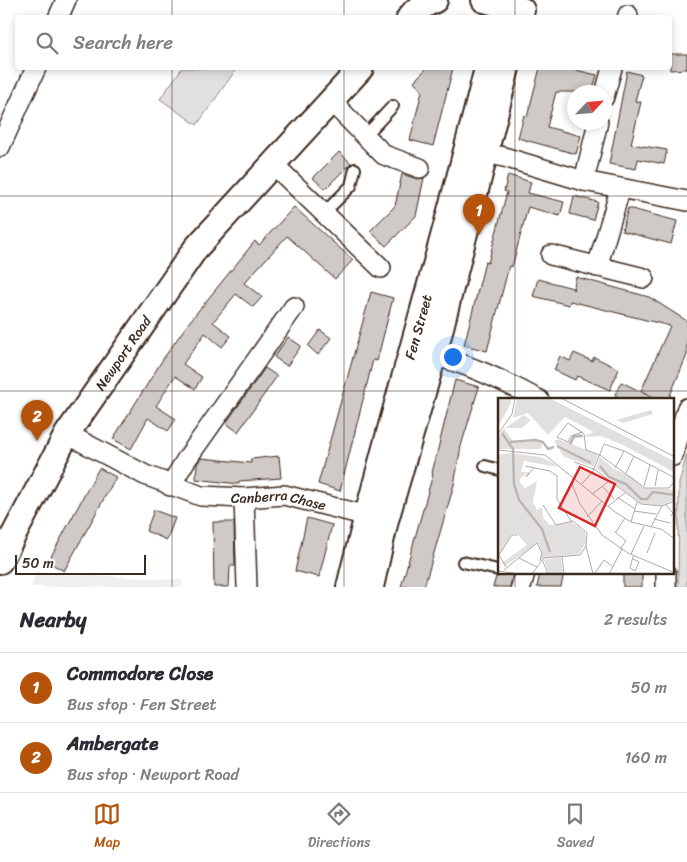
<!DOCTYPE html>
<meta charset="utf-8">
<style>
:root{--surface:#fff;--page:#f7f7f7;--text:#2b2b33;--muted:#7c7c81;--line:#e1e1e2;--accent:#b45309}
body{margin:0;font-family:Sriracha,sans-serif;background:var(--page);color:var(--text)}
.compass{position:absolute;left:567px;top:85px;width:45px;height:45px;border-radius:50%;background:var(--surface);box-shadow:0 2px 8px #0003;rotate:64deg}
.scale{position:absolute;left:15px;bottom:12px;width:131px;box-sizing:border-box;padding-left:5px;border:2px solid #3b2a1e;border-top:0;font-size:14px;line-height:18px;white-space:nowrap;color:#3b2a1e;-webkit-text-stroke:4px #fff;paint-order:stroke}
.you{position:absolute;left:452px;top:356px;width:18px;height:18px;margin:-12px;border:4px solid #fff;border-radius:50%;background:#1a73e8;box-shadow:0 0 0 8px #1a73e833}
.badge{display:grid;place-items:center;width:32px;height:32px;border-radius:50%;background:var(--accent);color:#fff;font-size:16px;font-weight:700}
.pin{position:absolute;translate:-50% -41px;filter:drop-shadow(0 1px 2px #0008)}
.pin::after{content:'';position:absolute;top:26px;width:18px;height:15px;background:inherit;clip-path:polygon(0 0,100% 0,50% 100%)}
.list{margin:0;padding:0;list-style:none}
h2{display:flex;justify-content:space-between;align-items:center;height:65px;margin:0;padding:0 20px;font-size:21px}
h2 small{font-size:16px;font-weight:400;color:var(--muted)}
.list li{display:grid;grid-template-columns:32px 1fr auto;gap:15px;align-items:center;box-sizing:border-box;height:70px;padding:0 20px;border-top:1px solid var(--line)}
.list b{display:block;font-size:19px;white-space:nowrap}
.list p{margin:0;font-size:16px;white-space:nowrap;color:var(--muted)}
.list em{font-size:16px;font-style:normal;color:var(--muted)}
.icon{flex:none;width:28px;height:28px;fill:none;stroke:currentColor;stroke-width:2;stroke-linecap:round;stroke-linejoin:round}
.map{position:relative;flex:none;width:687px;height:587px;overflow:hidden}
.search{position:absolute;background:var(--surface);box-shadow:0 2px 8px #0003;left:15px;right:15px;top:15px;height:55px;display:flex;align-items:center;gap:12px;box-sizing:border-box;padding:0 18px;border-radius:5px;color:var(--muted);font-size:19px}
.sheet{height:205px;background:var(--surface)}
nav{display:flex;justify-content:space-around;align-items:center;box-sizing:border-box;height:70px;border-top:1px solid var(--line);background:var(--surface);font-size:14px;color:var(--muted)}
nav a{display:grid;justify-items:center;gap:2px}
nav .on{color:var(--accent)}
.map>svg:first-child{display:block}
.built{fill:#f1efee}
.green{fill:#e2e0de;stroke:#8e857e}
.building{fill:#cfcac7;stroke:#3b2a1e}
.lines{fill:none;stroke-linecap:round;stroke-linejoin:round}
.service-casing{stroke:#3b2a1e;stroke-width:14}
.minor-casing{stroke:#3b2a1e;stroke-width:22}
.tertiary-casing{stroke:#3b2a1e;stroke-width:28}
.service{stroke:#fff;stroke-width:10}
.minor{stroke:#fff;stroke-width:19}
.tertiary{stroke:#fff;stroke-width:24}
.grid{fill:none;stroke:#3b2a1e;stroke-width:1;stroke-opacity:0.55}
.labels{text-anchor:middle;stroke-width:4;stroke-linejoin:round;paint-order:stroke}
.street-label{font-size:14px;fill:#3b2a1e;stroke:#fff}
.inset-river{fill:none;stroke:#bcb6b3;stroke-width:2.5}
.inset-road{fill:none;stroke:#b1aaa5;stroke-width:1}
.view{fill:#d62828;fill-opacity:0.15;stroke:#d62828;stroke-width:2.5}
.inset-edge{fill:none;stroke:#3b2a1e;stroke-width:2.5}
</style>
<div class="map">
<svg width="687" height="587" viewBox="0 0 687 587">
<rect width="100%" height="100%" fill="#fff"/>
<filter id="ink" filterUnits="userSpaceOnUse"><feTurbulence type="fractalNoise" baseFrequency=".02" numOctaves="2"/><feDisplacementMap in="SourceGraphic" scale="10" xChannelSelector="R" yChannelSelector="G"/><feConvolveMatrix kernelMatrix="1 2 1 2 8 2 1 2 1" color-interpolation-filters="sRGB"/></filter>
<g filter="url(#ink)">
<polygon class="built" points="36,572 182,580 182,587 31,587"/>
<g class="green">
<polygon points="182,68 237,68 197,125 160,99"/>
<polygon points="687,454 687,587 678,587 679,483"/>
</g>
<g class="building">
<polygon points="670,54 687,54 687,69 670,70"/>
<polygon points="427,68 453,68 433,146 410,140 422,91 414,81"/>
<polygon points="540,68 567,68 597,75 592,92 556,92 547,127 581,136 576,154 518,138 524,115 527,117"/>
<polygon points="627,71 642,75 635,101 641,102 631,144 667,150 664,164 638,159 636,169 609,164"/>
<polygon points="339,152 351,163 325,189 313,178"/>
<polygon points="402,174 417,179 424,178 416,216 386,246 370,231 395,206"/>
<polygon points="508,175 531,182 528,193 564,202 560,216 528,207 512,267 509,266 487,351 464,345 485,262 488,263 507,192 504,191"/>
<polygon points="574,196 598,202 593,220 570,214"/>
<polygon points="294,207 353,260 335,279 287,236 244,283 262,297 253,307 236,294 213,322 231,336 222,347 205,333 183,364 202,377 195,389 175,376 156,406 176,419 168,431 148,418 131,449 113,439 163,359 190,321 255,241 259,245"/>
<polygon points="628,208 677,221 671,244 622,231"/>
<polygon points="576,277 649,297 687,321 687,355 668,400 660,400 641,391 670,326 570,301 569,305 533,296 538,279 573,288 573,290"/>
<polygon points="371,292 393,298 377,361 373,360 340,491 318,484"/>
<polygon points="320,330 331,338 318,355 308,346"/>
<polygon points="288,337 301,346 287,366 274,357"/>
<polygon points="574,353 592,361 594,357 619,369 610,390 577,376 575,380 554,370 560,356 570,361"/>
<polygon points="265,368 277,376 238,432 226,423"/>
<polygon points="455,380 479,387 461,446 454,485 424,587 401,587 433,474 432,473"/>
<polygon points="621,382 659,400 624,400 615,395"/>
<polygon points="279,456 281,478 239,481 239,484 196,479 197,464 201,458 251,463 251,459"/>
<polygon points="99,468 116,477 64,571 48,562"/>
<polygon points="154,510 175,518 167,540 146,531"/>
<polygon points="307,518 332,525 319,577 295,571"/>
<polygon points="213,522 234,522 235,566 230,566 229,587 214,587"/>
<polygon points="504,573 513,573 510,587 493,587 496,577"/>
<polygon points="540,573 564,573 561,587 537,587"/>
<rect x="623" y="573" width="19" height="14"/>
</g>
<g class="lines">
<g class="service-casing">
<g id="service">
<polyline points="365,136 393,106"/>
<polyline points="324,213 351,186 355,169"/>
<polyline points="485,466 500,470"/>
<polyline points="463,562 498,570"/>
</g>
</g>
<g class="minor-casing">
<g id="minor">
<polyline points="58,18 66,0"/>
<polyline points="627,18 628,15"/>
<polyline points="604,97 612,68"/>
<polyline points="330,100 384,155 420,168"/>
<polyline points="0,147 36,68"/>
<polyline points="472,150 504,157 584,181 687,201"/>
<polyline points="272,163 381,268"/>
<polyline points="584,181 598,122"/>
<polyline points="551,255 644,278"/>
<polyline points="597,267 620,190"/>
<path d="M422,353C463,361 502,380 539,400"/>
<path id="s1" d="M67,434L145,475L201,496L244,498L284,495L380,519"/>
<polyline points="673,456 687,408"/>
<polyline points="170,486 186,460 294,307"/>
<polyline points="244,498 247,587"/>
<polyline points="521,587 525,573"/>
<polyline points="666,587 666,573"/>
</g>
</g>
<g class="tertiary-casing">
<g id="tertiary">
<polyline points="484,0 522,10"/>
<polyline points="409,18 416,10 435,0"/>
<path id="s2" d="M0,561L67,434L196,248L361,68"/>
<path id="s3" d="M349,587C391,413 445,242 487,68"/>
<polyline points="371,587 386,520 434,355 507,68"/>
</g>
</g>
<use href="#service" class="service"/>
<use href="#minor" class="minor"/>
<use href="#tertiary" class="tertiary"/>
</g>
</g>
<path class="grid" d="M172,0V18M344,0V18M515,0V18M172,68V587M344,68V587M515,68V400M0,196H687M0,391H687M515,573V587"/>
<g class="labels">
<g class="street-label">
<text dy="5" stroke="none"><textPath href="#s3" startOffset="269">Fen Street</textPath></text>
<text dy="5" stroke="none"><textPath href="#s2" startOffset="242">Newport Road</textPath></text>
<text dy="5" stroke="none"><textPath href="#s1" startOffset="226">Canberra Chase</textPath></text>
</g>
</g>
<g transform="translate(498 398)">
<rect width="176" height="176" fill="#fff"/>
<path d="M0,0H13V5L0,29ZM19,0H51L176,63V74L123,46L103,38L88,39L87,37L96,34L67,19L50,37L30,15L15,20ZM153,12L155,16L125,25L118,22ZM26,17L33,22L24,30H7ZM6,30L15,43L29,44L37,40L45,43L43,51H0V39ZM84,35L86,39L77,40L74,46L100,57L96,69L66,59L56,43L60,41L70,45L74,38ZM11,55L43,59L57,66L59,69L26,63L23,74H32L22,80V85L27,90L39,83L35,104L39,112L44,109L45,119L51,127L74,124L87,134L88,144L81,156L41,161L44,155L40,145L7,168L4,165L29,147L20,137L14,136L0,159V57ZM102,59L116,71L134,79L146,90L172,91L176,94V102L163,108L141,105L98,70ZM63,159L65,176H51L46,162Z" fill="#e2e0de"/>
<path class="inset-river" d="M4,35L15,51L16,86L21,102L44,131L52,154M12,44L37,42L45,44L50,51L56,49M72,46L76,38H84M59,48L93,65M102,68L111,79L128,86L143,101H149L155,94L177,97"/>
<path class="inset-road" d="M63,0L177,59M84,34L73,38L70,44L59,39L70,25L82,33L84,34L86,36L88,52L102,57M0,36L14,16L17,0M106,46L126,53L177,80M0,52L47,57L117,114M102,57L147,90H171L177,83M76,64L96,71M27,68L52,73L59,78V101L73,123M117,70L126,53M96,71L143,106L164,108M31,75L28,79L36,70M128,75L136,58M77,79L74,86L82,106L104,137L130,155L177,175M84,86L95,73L106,46M104,88L116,101M146,88L152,67M157,88L160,72M94,96L110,84M119,99L137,111M167,106L175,115L173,118M45,107L58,127L75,123L89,135M110,108L127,95M136,113L158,116M117,114L133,124L163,131L177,141M89,119L104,103M156,121L172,125M133,124L139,104M153,129L164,108L177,103M116,133L128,143L122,151M118,134L127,120M88,148L95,176M149,155L157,135M133,156L146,128M64,158L66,176M21,160L39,169M44,161L50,176M135,161L141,164L137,173L132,170L135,159L136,158M8,169L1,157L14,137H19M6,172L39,145L44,155L42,163M0,173L21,176M97,175L106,162L114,168M34,176L46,160L82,157L88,148L89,135M111,176L124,151"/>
<path class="view" d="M82,69L117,86L97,128L61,110Z"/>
<rect width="176" height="176" class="inset-edge"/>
</g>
</svg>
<svg class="compass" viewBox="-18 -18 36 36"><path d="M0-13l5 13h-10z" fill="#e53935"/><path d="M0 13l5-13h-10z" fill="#7c7c81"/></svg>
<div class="scale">50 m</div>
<div class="you"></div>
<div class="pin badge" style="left:479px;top:235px">1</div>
<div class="pin badge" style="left:37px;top:441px">2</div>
<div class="search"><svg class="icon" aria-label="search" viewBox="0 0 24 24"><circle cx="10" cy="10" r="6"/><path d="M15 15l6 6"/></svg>Search here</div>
</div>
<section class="sheet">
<h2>Nearby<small>2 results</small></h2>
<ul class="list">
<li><span class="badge">1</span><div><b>Commodore Close</b><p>Bus stop · Fen Street</p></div><em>50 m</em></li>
<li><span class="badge">2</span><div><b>Ambergate</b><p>Bus stop · Newport Road</p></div><em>160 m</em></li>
</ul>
</section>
<nav>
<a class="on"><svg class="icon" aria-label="map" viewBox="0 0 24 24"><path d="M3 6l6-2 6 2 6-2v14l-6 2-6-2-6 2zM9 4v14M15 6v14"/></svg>Map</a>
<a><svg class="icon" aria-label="directions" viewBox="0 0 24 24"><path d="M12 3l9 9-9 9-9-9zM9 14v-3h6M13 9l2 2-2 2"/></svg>Directions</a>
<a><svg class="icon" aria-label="saved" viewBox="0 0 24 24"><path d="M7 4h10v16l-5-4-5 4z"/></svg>Saved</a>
</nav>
